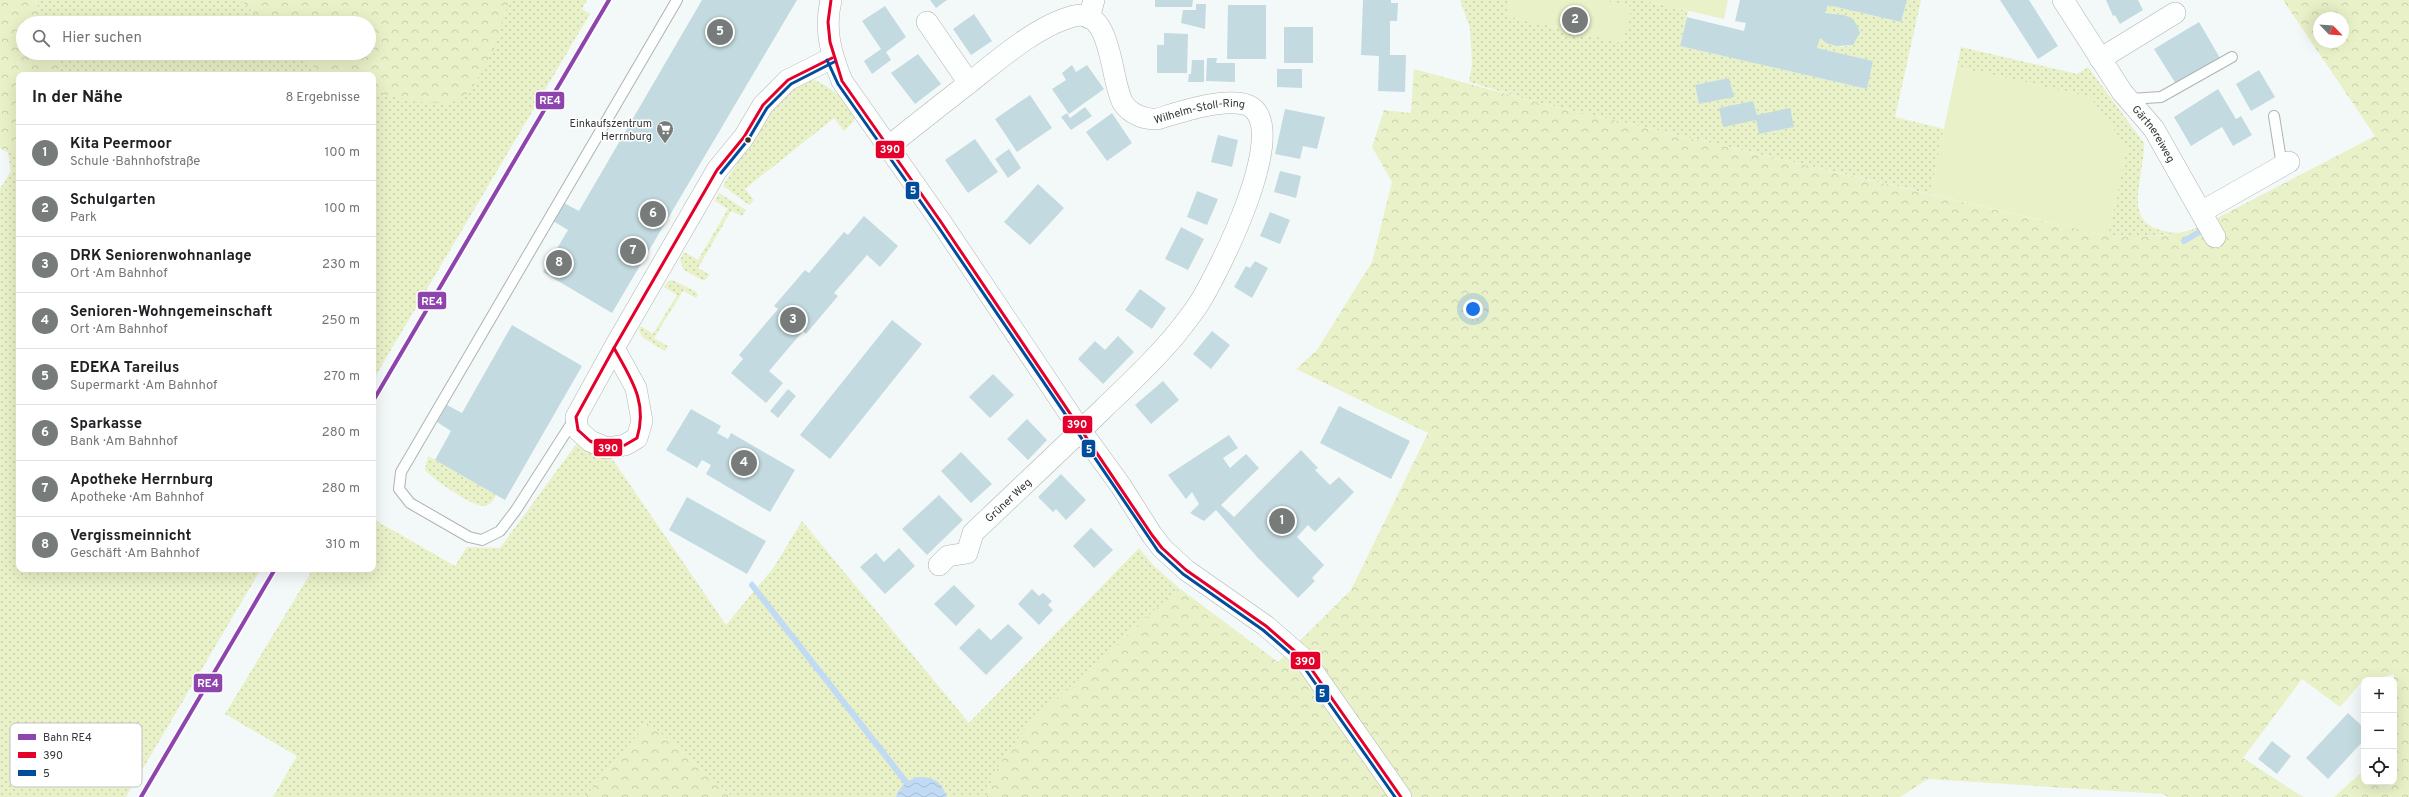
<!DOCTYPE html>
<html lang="de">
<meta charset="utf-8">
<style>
:root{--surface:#fff;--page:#f6f6f6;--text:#202124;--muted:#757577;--line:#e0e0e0;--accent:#777c7b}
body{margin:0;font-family:Overpass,sans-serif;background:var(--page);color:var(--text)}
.controls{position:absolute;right:12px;bottom:12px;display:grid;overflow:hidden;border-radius:8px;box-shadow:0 4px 16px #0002}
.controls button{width:36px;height:36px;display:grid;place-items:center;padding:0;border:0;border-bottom:1px solid var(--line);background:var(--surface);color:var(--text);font:20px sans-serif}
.compass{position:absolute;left:2313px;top:12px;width:36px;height:36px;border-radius:50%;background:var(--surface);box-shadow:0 4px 16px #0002;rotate:115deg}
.you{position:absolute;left:1473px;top:309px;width:14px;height:14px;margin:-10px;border:3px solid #fff;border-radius:50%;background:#1a73e8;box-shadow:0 0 0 6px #1a73e833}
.badge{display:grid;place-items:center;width:26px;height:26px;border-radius:50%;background:var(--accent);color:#fff;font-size:13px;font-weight:700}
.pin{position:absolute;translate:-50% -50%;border:2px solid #fff;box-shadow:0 1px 4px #0006}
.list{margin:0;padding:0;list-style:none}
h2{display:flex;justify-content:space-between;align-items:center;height:52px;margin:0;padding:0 16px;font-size:17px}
h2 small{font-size:13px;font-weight:400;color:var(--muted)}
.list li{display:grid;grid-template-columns:26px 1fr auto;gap:12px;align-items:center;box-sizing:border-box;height:56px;padding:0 16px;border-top:1px solid var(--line)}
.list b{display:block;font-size:15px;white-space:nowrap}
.list p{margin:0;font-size:13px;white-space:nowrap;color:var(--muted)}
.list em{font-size:13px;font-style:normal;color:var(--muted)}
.icon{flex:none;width:22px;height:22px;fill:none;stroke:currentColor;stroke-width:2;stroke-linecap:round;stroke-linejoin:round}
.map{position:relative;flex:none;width:2409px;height:797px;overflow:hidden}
.search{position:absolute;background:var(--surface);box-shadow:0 4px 16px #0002;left:16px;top:16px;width:360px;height:44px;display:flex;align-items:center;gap:10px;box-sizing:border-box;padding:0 14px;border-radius:22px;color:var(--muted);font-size:15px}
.panel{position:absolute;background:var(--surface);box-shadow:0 4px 16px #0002;left:16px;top:72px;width:360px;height:500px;border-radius:8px}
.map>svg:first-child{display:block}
.grass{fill:url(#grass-dots);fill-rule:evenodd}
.forest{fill:url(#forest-crowns);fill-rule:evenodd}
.garden{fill:#e9f1c8}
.water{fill:url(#water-waves)}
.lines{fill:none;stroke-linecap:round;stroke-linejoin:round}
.stream{stroke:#c1dbf5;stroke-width:6}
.building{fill:#c3dbe0}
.lane-casing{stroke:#afb3b2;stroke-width:12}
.street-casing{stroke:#afb3b2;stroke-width:22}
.lane{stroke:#fdfefe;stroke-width:10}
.street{stroke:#fdfefe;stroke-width:21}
.bus-1-casing{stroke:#fff;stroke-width:6}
.bus-2-casing{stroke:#fff;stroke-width:6}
.bus-1{stroke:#e4002b;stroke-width:3}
.bus-2{stroke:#004d9e;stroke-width:3}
.rail-1-casing{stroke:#fff;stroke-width:7}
.rail-1{stroke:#8e44ad;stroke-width:4}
.bus-dot{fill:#343837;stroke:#fff;stroke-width:1.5}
.labels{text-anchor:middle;stroke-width:3;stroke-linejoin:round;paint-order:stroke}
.street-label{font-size:11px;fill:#343837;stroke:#fff}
.poi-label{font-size:11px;fill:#343837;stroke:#fff;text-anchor:end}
.key{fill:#fff;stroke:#c2c3c3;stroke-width:1}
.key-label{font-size:11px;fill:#343837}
.line-badge{stroke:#fff;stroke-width:1.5}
.badge-label{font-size:11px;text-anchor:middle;font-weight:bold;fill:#fff}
</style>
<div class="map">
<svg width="2409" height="797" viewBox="0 0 2409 797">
<defs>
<pattern id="grass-dots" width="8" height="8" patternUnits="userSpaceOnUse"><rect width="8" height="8" fill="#e9f1c8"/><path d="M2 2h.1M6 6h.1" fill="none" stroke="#c8cfac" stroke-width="1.8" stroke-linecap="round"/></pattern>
<pattern id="forest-crowns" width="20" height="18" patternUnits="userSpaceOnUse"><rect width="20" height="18" fill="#e9f1c8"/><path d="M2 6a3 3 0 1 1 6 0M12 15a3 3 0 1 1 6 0" fill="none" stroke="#c8cfac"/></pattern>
<pattern id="water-waves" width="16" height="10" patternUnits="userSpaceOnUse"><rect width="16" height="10" fill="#c1dbf5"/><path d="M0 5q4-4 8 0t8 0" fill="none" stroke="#a6bdd3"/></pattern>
</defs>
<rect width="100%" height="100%" fill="#f3f9f8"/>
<g class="grass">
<polygon points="35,0 240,0 265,23 45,23"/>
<polygon points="507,0 587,0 582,9 590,14 373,380 373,91 508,4"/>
<path d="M1460,0H1510L1507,16L1623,43L1631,7L1602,0H1642L1688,11L1680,46L1867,89L1873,61L1817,48L1820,38C1829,47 1840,48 1853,45L1860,33C1856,16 1841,13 1825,13L1828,5L1901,22L1907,0H1921L1895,117L1944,129L1930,194L1532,101L1469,82L1472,64L1470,28ZM1729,78L1733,97L1699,104L1695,85ZM1753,101L1757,115L1794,127L1760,134L1756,120L1719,108Z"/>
<path d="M1961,47L2077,74L2088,67L2144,143C2144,186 2115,232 2183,233L2137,237L2108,236L2127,148L2090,97L1957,67Z"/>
<polygon points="59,53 299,53 323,75 59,75"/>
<path d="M814,80C827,84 856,105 854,121L844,131L834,118L745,189L754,200L749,205L723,186L770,109L801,82Z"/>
<polygon points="19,150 19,569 261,569 126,797 0,797 0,189 11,171 8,153"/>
<polygon points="719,193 746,210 742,216 731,211 698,268 710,275 704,281 684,270 680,260 684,252 698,260 728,209 715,201"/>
<polygon points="672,280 695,291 698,295 696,298 683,291 654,338 668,346 665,351 642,337 639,330 641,326 653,334 677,295 664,287 668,281"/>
<path d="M577,443L591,454L613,460L726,625L774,567L802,521L969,723L1139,548L1154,566L1179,588C1151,613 1123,639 1096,664C1057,699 999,744 986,797H947L943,787L898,791L896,797H733L648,722L585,797H273L297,756L225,714L313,569H373V519L455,566L467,547L500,548Z"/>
<path d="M428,456L496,495C494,500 490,505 485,506C472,507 433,479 425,470Z"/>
</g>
<g class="forest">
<polygon points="0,0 35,0 45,23 23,23 23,53 60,54 59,75 19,75 19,150 8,153 0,148"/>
<polygon points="240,0 507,0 508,4 495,47 471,91 453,103 415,102 373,91 373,75 323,75 299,53 369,53 369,23 265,23"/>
<path d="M2283,0H2409V797H2334L2364,770V782H2394V674L2373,680H2364V683L2360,684L2340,707L2302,679L2243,758L2303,797H2169L2162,794L1928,779L1900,797H986C999,744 1057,699 1096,664C1123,639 1151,613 1179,588L1278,662L1351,590L1428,433L1296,369L1317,350L1372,262L1392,182L1372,147L1384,110L1411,113L1414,69L1532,101L2108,236C2141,237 2172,238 2202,226L2375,136ZM2319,18H2343V42H2319Z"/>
<polygon points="648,722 733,797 585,797"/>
</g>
<g class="garden">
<polygon points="1510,0 1602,0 1632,7 1623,43 1507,16"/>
<polygon points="1642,0 1728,0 1724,19"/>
<polygon points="1957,67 2090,97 2127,148 2108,236 1930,194"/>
</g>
<path class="water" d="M916,777C933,777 941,780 947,797H896C899,786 906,782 916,777Z"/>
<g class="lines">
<g class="stream">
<polyline points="2184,241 2206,228"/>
<polyline points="752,585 906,782"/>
</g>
</g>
<g class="building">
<polygon points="702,0 797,0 612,313 543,272 568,230 553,221 564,203 579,211"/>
<polygon points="930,0 947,0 936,8"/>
<polygon points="1155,0 1193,0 1192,7 1155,7"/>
<polygon points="1363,0 1391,0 1391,3 1398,3 1397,21 1390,21 1390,55 1406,55 1405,92 1378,91 1379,56 1361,55"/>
<polygon points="1740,0 1907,0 1901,22 1828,5 1825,13 1844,15 1853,19 1858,27 1860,33 1853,45 1836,46 1826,43 1820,38 1817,48 1873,61 1867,89 1680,46 1687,17 1744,31 1746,23 1735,21"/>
<polygon points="2000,0 2029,0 2058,46 2038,59"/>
<polygon points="2106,0 2138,0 2143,10 2120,24 2115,15 2113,16"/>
<polygon points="1196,4 1206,4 1205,29 1181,23 1183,10 1196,10"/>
<polygon points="1228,5 1266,5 1266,59 1227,59"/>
<polygon points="885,6 906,37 886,52 891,60 872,74 864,61 881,49 862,21"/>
<polygon points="974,14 992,41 971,55 953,29"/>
<polygon points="2199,22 2220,58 2176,84 2154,49"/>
<rect x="1284" y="27" width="29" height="36"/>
<polygon points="1164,33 1188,34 1187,73 1157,73 1157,45 1164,45"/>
<polygon points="918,54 941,84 915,104 891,73"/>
<polygon points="1207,58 1217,58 1216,63 1235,63 1235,82 1206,81"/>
<polygon points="1192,60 1204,60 1204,82 1188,82 1189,74 1191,74"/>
<polygon points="1072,65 1076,72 1087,65 1104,89 1069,114 1052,89 1066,80 1062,73"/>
<polygon points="1277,69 1302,69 1302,88 1277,87"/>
<polygon points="2259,70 2275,97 2251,111 2236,84"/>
<polygon points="1729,78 1734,97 1699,104 1695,85"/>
<polygon points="2218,89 2236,119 2241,116 2252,135 2233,146 2222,127 2191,146 2174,117"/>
<polygon points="1030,95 1052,128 1017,152 995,119"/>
<polygon points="1753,101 1757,115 1790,108 1794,127 1759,134 1756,120 1723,127 1719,108"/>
<polygon points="1085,107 1092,116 1071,130 1061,117 1067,113 1070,118"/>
<polygon points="1285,109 1325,117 1317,149 1303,146 1300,159 1275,154"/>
<polygon points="1112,113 1132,143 1107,161 1086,132"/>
<polygon points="1218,135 1238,140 1232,167 1211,162"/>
<polygon points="975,139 998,172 968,193 945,160"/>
<polygon points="1009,149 1021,168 1008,178 995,159"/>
<polygon points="1280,171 1301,176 1296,198 1274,192"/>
<polygon points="1038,184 1064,208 1030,245 1004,222"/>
<polygon points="1197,191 1218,199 1207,225 1187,217"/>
<polygon points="1270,212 1290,220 1280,244 1260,236"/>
<polygon points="864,216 898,246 880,267 867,255 834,293 838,296 806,334 803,331 769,371 783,383 766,403 731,373 743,359 739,355 778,309 774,306 805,270 809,273 844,232 848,235"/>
<polygon points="1181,227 1204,239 1188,270 1165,259"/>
<polygon points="1255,261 1268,268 1252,298 1234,287 1246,266 1250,268"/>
<polygon points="1140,289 1166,308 1152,329 1125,310"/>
<polygon points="892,320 922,344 830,459 800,435"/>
<polygon points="512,325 582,366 505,500 435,460 451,431 437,422 447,405 462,413"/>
<polygon points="1212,331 1230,345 1211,369 1193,354"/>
<polygon points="1118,336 1134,352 1103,384 1078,359 1095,341 1105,350"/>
<polygon points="993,374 1014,395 990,418 969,397"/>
<polygon points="1163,381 1179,400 1151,424 1135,405"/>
<polygon points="788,389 796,396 778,418 770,411"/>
<polygon points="1339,406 1410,441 1391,479 1320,443"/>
<polygon points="691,409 721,426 717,433 728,439 731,433 795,470 770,512 706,474 711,465 702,460 697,468 666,450"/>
<polygon points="1027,419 1047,440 1028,460 1007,439"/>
<polygon points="1229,435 1238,448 1223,458 1230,468 1246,454 1259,468 1221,505 1234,517 1301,450 1318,468 1315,470 1330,485 1339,477 1354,492 1315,532 1308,525 1297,537 1324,565 1312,578 1315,581 1298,598 1257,557 1216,510 1204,521 1190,513 1199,504 1192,492 1186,499 1168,475"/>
<polygon points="961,452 992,484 971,503 941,471"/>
<polygon points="1061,474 1086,500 1066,520 1056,509 1053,512 1038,497"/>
<polygon points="939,495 963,520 927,555 902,529"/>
<polygon points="687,497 766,541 747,574 669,530"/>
<polygon points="1091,528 1113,550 1094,568 1073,546"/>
<polygon points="899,548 915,566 885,594 860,567 876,553 884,562"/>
<polygon points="954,585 975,606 956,626 934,604"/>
<polygon points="1032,589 1039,596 1043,593 1052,601 1048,605 1053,610 1039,625 1018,604"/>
<polygon points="1008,624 1023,638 986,675 959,648 979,628 991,640"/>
<polygon points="2348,713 2364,728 2364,740 2328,779 2306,758"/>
<polygon points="2272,741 2291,756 2277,774 2258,759"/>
</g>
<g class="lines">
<g class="lane-casing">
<g id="lane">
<polyline points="2130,99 2161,97 2232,57"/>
<polyline points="2274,116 2282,166"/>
<polyline points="575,418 516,510 500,531 482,540 469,537 410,503 399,489 401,472 677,0"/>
</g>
</g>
<g class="street-casing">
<g id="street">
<path d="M831,0C824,30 831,54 842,81L941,222L1081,431L1121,486L1152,535L1162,548L1186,570L1266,626L1305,660L1401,797"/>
<path id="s1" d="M2063,0L2122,92L2154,129L2215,237"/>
<polyline points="1089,18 1094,0"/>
<polyline points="927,22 969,83"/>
<polyline points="2100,59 2175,13"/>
<path id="s2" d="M888,147C915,125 942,104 969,83C998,60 1038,25 1074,16C1113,7 1110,81 1123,103C1131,115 1145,119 1157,119C1180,112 1225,97 1247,105C1295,124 1216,277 1198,305C1192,314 1184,324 1177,333C1155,360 1129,384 1104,408C1061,450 1017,491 973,533L967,553L948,556L939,565"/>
<polyline points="2201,212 2289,162"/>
<polyline points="614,348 636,388 642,421 637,438 625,445 607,448 590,441 578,430 576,417 614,348 717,170 744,137 763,105 788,80 832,58"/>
</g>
</g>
<use href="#lane" class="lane"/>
<use href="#street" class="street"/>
<g class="bus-1-casing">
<g id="bus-1">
<polyline points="831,0 828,22 830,42 842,81 941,222 1152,535 1162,548 1186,570 1266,626 1305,660 1401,797"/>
<path d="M614,348C631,379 648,402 637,438L625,445L607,448L590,441L578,430L576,417Z"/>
<polyline points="614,348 717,170 744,137 763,105 788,80 832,58"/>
</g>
</g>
<g class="bus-2-casing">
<g id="bus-2">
<polyline points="827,60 838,84 937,225 1158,551 1183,574 1263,630 1301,663 1395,797"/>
<polyline points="721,173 748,140 767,108 791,84 834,62"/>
</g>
</g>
<use href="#bus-1" class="bus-1"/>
<use href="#bus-2" class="bus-2"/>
<g class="rail-1-casing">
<g id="rail-1">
<polyline points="373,401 609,0"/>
<polyline points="141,797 275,569"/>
</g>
</g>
<use href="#rail-1" class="rail-1"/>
</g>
<defs>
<g id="supermarket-pin" transform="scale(0.9)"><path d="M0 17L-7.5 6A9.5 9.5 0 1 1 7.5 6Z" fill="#777c7b" stroke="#fff"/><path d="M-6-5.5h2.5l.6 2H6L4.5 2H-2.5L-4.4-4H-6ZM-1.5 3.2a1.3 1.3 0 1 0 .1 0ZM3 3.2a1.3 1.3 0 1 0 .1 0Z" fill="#fff"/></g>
</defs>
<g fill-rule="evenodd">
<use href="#supermarket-pin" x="665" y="129"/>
</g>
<circle class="bus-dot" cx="748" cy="140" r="3.5"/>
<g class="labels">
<g class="street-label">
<text dy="4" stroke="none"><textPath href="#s2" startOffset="421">Wilhelm-Stoll-Ring</textPath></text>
<text dy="4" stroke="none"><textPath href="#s1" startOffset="162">Gärtnereiweg</textPath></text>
<text transform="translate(1008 500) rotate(-43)" y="4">Grüner Weg</text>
</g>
<g class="poi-label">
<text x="652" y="127">Einkaufszentrum<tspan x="652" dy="13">Herrnburg</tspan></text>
</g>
</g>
<rect x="10" y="723" width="132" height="64" rx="6" class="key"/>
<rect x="18" y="734" width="18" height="6" fill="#8e44ad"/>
<rect x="18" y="752" width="18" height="6" fill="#e4002b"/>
<rect x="18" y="770" width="18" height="6" fill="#004d9e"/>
<g class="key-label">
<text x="43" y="741">Bahn RE4</text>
<text x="43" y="759">390</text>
<text x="43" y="777">5</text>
</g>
<g class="line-badge">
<rect x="535" y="91" width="30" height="19" rx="4" fill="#8e44ad"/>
<rect x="875" y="140" width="30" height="19" rx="4" fill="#e4002b"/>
<rect x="905" y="181" width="15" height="19" rx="4" fill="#004d9e"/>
<rect x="417" y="291" width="30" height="19" rx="4" fill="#8e44ad"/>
<rect x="1062" y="415" width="31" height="19" rx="4" fill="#e4002b"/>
<rect x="593" y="438" width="30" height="19" rx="4" fill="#e4002b"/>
<rect x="1081" y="439" width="15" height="19" rx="4" fill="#004d9e"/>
<rect x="1290" y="651" width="31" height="19" rx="4" fill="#e4002b"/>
<rect x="193" y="673" width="30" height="20" rx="4" fill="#8e44ad"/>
<rect x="1315" y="684" width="15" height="19" rx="4" fill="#004d9e"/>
</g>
<g class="badge-label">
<text x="550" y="104">RE4</text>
<text x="890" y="153">390</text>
<text x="913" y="194">5</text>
<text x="432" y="305">RE4</text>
<text x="1077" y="428">390</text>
<text x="608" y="452">390</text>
<text x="1089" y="453">5</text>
<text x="1305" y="665">390</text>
<text x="208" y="687">RE4</text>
<text x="1322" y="697">5</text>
</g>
</svg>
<div class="controls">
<button>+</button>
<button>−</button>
<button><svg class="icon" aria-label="locate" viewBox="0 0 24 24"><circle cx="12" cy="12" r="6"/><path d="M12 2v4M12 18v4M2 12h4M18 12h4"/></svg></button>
</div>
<svg class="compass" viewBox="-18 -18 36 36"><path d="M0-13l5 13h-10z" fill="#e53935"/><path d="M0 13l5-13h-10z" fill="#757577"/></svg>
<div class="you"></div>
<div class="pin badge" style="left:1282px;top:521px">1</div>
<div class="pin badge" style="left:1575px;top:20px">2</div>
<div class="pin badge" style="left:793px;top:320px">3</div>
<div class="pin badge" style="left:744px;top:463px">4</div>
<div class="pin badge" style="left:720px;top:32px">5</div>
<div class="pin badge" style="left:653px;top:214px">6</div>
<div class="pin badge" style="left:633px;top:251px">7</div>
<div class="pin badge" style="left:559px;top:263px">8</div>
<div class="search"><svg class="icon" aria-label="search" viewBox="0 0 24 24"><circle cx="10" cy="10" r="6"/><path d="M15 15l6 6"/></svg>Hier suchen</div>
<section class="panel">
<h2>In der Nähe<small>8 Ergebnisse</small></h2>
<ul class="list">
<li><span class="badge">1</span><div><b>Kita Peermoor</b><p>Schule · Bahnhofstraße</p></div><em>100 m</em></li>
<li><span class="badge">2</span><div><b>Schulgarten</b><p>Park</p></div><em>100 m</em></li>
<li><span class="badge">3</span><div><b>DRK Seniorenwohnanlage</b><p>Ort · Am Bahnhof</p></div><em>230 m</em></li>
<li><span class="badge">4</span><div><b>Senioren-Wohngemeinschaft</b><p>Ort · Am Bahnhof</p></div><em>250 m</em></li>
<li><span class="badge">5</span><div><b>EDEKA Tareilus</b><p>Supermarkt · Am Bahnhof</p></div><em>270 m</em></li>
<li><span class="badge">6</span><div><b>Sparkasse</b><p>Bank · Am Bahnhof</p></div><em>280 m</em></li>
<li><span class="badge">7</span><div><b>Apotheke Herrnburg</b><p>Apotheke · Am Bahnhof</p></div><em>280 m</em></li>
<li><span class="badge">8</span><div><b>Vergissmeinnicht</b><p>Geschäft · Am Bahnhof</p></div><em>310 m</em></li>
</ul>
</section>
</div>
